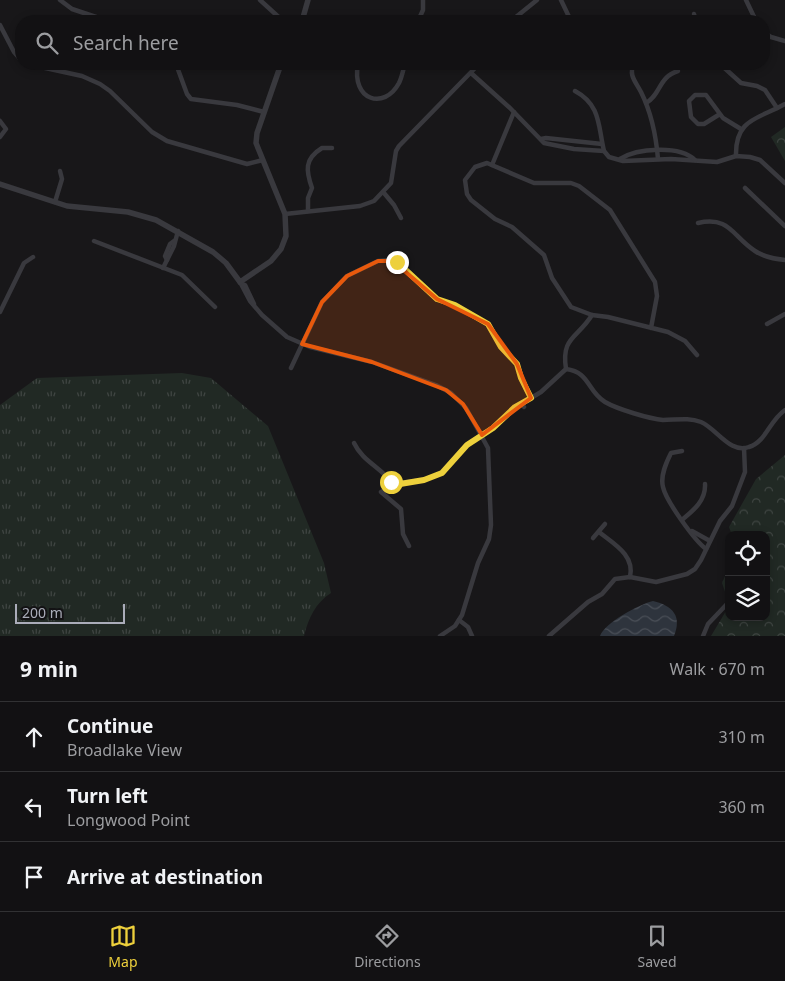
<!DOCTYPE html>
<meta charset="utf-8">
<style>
:root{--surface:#121113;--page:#1f1f21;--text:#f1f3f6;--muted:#9c9da0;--line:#313133;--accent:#edd03c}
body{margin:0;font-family:"Noto Sans",sans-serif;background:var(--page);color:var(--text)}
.controls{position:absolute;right:15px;bottom:15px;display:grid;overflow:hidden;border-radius:10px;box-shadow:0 2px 8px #0003}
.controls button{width:45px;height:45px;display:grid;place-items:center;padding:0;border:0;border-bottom:1px solid var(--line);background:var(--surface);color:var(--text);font:25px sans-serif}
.scale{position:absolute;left:15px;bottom:12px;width:110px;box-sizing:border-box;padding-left:5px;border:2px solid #aaacb9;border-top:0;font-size:14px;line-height:18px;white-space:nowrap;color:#aaacb9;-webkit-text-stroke:4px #131214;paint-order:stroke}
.stop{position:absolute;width:15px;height:15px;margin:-11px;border:4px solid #edd03c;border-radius:50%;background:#fff}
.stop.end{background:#edd03c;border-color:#fff;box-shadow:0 1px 5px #0008}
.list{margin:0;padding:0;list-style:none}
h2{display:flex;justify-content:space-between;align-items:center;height:65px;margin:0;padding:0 20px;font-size:21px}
h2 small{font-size:16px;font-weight:400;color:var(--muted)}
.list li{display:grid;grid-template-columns:32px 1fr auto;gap:15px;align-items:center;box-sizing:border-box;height:70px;padding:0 20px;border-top:1px solid var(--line)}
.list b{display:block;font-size:19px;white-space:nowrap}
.list p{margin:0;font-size:16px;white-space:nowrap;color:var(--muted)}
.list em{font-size:16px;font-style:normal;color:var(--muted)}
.icon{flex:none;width:28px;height:28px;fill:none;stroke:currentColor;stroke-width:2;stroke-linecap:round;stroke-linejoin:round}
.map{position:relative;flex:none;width:785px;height:636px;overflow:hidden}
.search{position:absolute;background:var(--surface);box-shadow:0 2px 8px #0003;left:15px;right:15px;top:15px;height:55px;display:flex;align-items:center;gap:12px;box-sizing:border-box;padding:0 18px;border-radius:20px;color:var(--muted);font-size:19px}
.sheet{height:275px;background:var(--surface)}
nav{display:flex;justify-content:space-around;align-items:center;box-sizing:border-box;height:70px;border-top:1px solid var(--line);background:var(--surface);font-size:14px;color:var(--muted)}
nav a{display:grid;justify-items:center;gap:2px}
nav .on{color:var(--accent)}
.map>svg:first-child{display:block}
.grass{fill:url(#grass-tufts)}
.forest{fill:url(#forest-crowns)}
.water{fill:url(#water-waves)}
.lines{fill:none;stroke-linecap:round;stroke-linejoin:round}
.minor{stroke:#39393e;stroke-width:4.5}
.tertiary{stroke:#39393e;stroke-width:5.5}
.route{stroke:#edd03c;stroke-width:6}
.marked{fill:#e8590c;fill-opacity:0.2;stroke:#e8590c;stroke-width:4;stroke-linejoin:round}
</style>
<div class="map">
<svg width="785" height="636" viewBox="0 0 785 636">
<defs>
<pattern id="grass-tufts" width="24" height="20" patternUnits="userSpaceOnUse" patternTransform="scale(1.25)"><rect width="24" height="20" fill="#212924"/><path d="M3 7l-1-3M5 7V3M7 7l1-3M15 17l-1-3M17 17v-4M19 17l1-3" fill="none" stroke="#3f4542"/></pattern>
<pattern id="forest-crowns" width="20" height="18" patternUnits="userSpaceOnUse" patternTransform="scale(1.25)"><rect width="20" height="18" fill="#212924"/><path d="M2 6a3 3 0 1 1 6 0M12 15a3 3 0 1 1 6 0" fill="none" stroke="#3f4542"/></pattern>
<pattern id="water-waves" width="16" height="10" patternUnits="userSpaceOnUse" patternTransform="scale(1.25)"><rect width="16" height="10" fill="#2e343d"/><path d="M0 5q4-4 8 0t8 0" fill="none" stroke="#4a4f57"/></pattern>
</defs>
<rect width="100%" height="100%" fill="#181719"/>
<path class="grass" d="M182,373L211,378L268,426L324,563L331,593C316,602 308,619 304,636H0V405L37,378Z"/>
<g class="forest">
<polygon points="785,127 785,161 771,137"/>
<polygon points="785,455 785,636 711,636 729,606 729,617 766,617 766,535 732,535 729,527 756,479"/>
<polygon points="729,567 729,603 722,583"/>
</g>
<path class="water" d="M653,601C673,606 682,616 674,636H600C604,623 640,604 653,601Z"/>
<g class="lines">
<g class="minor">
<polyline points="60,0 72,9 108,21"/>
<polyline points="260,0 283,21"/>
<polyline points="561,0 571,21"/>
<polyline points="746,0 756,21"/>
<polyline points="694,14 696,21"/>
<polyline points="304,18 314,21"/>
<polyline points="418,21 423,10 423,0"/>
<polyline points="511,21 537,0"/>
<polyline points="0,25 14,52 21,60"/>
<polyline points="764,32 771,37 785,41"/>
<polyline points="27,64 82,76 100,84 110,91 152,132 167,141 247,164 263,160"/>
<polyline points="176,64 187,94 191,99 237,105 264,112"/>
<path d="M358,64C351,100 384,111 399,83C402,77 403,70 405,64"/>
<path d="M634,64C628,75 636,82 641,92C652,114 656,135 658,159"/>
<polyline points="720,64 741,83 757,86 765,90 777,108"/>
<polyline points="471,73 510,108 544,143 574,149 604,151"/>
<path d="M575,91C601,105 598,126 604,151L609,157L623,161L671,159L717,162L736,156L750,157L760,160L785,183"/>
<path d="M646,103C661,95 658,77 678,71"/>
<polyline points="720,114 704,124 698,124 691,117 689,101 695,95 706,95 723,118 741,129"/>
<polyline points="0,121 6,129 0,137"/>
<polyline points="541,139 546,138 602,144"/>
<path d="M736,156C735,118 759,119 785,104"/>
<path d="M620,159C637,148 680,145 695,160"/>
<polyline points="492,165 514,112"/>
<polyline points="745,188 785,226"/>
<polyline points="384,193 394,205 401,218"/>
<polyline points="55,202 62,179 60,171"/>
<path d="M308,211V198L312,188C306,171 304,159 322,148H332"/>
<polyline points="285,214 360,206 374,201 391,183 396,151 399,146 479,64"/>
<path d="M698,223C730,216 732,236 755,251C764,257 775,259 785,260"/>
<polyline points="94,241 182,275 215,307"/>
<polyline points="167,260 165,256 170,244 174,241"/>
<polyline points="163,268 174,246 178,231"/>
<polyline points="240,282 250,301 262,315 287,337 310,347 372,362 436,385 451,393 466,408 488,448 491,525 489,539 478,563 462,615 455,626 440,636"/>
<polyline points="240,283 245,285 254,304"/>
<polyline points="0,312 24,263 33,257"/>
<polyline points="767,324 785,314"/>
<polyline points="651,328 657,296 655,282 610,210 579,186 571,183 534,183 487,163 475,167 465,180 467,194 471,200 495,219 512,227 544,255 552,278 571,307 592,315 608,317 668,332 685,341 697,355"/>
<polyline points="291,368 322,302 347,276 378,261 388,260 401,265 437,299 455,305 488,324 501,347 517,364 521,378 531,398"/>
<path d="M566,369C590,372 587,391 605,402C617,409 650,419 663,420C676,420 688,417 701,422C717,429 730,454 749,447C766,442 769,421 785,410"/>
<path d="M521,404L541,392L566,369C561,337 577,339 592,315"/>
<path d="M354,443C363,462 381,467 394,485"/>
<path d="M682,451L671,453C666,463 660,476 663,487C666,501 695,541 706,549"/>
<path d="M683,519C694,510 706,500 705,484"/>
<polyline points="692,531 710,541"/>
<path d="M599,532C614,544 635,555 630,577"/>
<polyline points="593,538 605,524"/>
<polyline points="409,546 403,534 401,509 381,492 398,483 424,480 442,473 467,445 493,428 521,404 524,407"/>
<polyline points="459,620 468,627 472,636"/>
<polyline points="549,636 588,602 602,594 615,579 630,577 656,582 687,574 695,569 701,560 720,521 732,506 745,472 744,448"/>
<polyline points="703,636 708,624 727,604"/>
</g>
<g class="tertiary">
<polyline points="302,21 308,0"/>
<polyline points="0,184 67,206 128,212 156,220 213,252 226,263 240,282 271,261 281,249 286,236 285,214 256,143 257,133 281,64"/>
</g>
</g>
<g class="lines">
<polyline class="route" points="391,482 394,485 424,480 442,473 467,445 493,428 515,407 531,398 521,378 517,364 501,347 488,324 455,305 437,299 397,262"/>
</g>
<path class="marked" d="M378,261H393L437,299L488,324L517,364L531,398L482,435L463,404L446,390L372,362L302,344L322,302L347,276Z"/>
</svg>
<div class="controls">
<button><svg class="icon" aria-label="locate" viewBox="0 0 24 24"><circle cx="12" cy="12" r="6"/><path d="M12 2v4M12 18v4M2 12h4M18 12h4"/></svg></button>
<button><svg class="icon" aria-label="layers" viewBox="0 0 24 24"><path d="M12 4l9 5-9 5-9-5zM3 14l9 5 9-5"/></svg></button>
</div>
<div class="scale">200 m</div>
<div class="stop" style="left:391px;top:482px"></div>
<div class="stop end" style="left:397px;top:262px"></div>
<div class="search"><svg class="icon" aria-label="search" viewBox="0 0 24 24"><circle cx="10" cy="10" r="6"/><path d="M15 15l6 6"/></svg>Search here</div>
</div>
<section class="sheet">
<h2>9 min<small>Walk · 670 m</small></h2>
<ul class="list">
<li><svg class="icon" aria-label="ahead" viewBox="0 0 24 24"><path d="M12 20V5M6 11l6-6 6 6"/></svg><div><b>Continue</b><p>Broadlake View</p></div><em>310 m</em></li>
<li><svg class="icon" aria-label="left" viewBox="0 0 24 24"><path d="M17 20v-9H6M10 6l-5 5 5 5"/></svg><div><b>Turn left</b><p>Longwood Point</p></div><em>360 m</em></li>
<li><svg class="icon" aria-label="arrive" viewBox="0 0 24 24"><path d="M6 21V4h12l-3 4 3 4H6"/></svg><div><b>Arrive at destination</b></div></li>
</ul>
</section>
<nav>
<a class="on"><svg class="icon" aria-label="map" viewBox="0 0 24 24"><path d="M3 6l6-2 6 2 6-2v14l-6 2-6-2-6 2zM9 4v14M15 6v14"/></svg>Map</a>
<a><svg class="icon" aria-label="directions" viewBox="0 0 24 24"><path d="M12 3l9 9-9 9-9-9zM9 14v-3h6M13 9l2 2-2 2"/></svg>Directions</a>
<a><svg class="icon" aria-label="saved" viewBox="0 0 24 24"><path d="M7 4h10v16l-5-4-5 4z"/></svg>Saved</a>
</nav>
